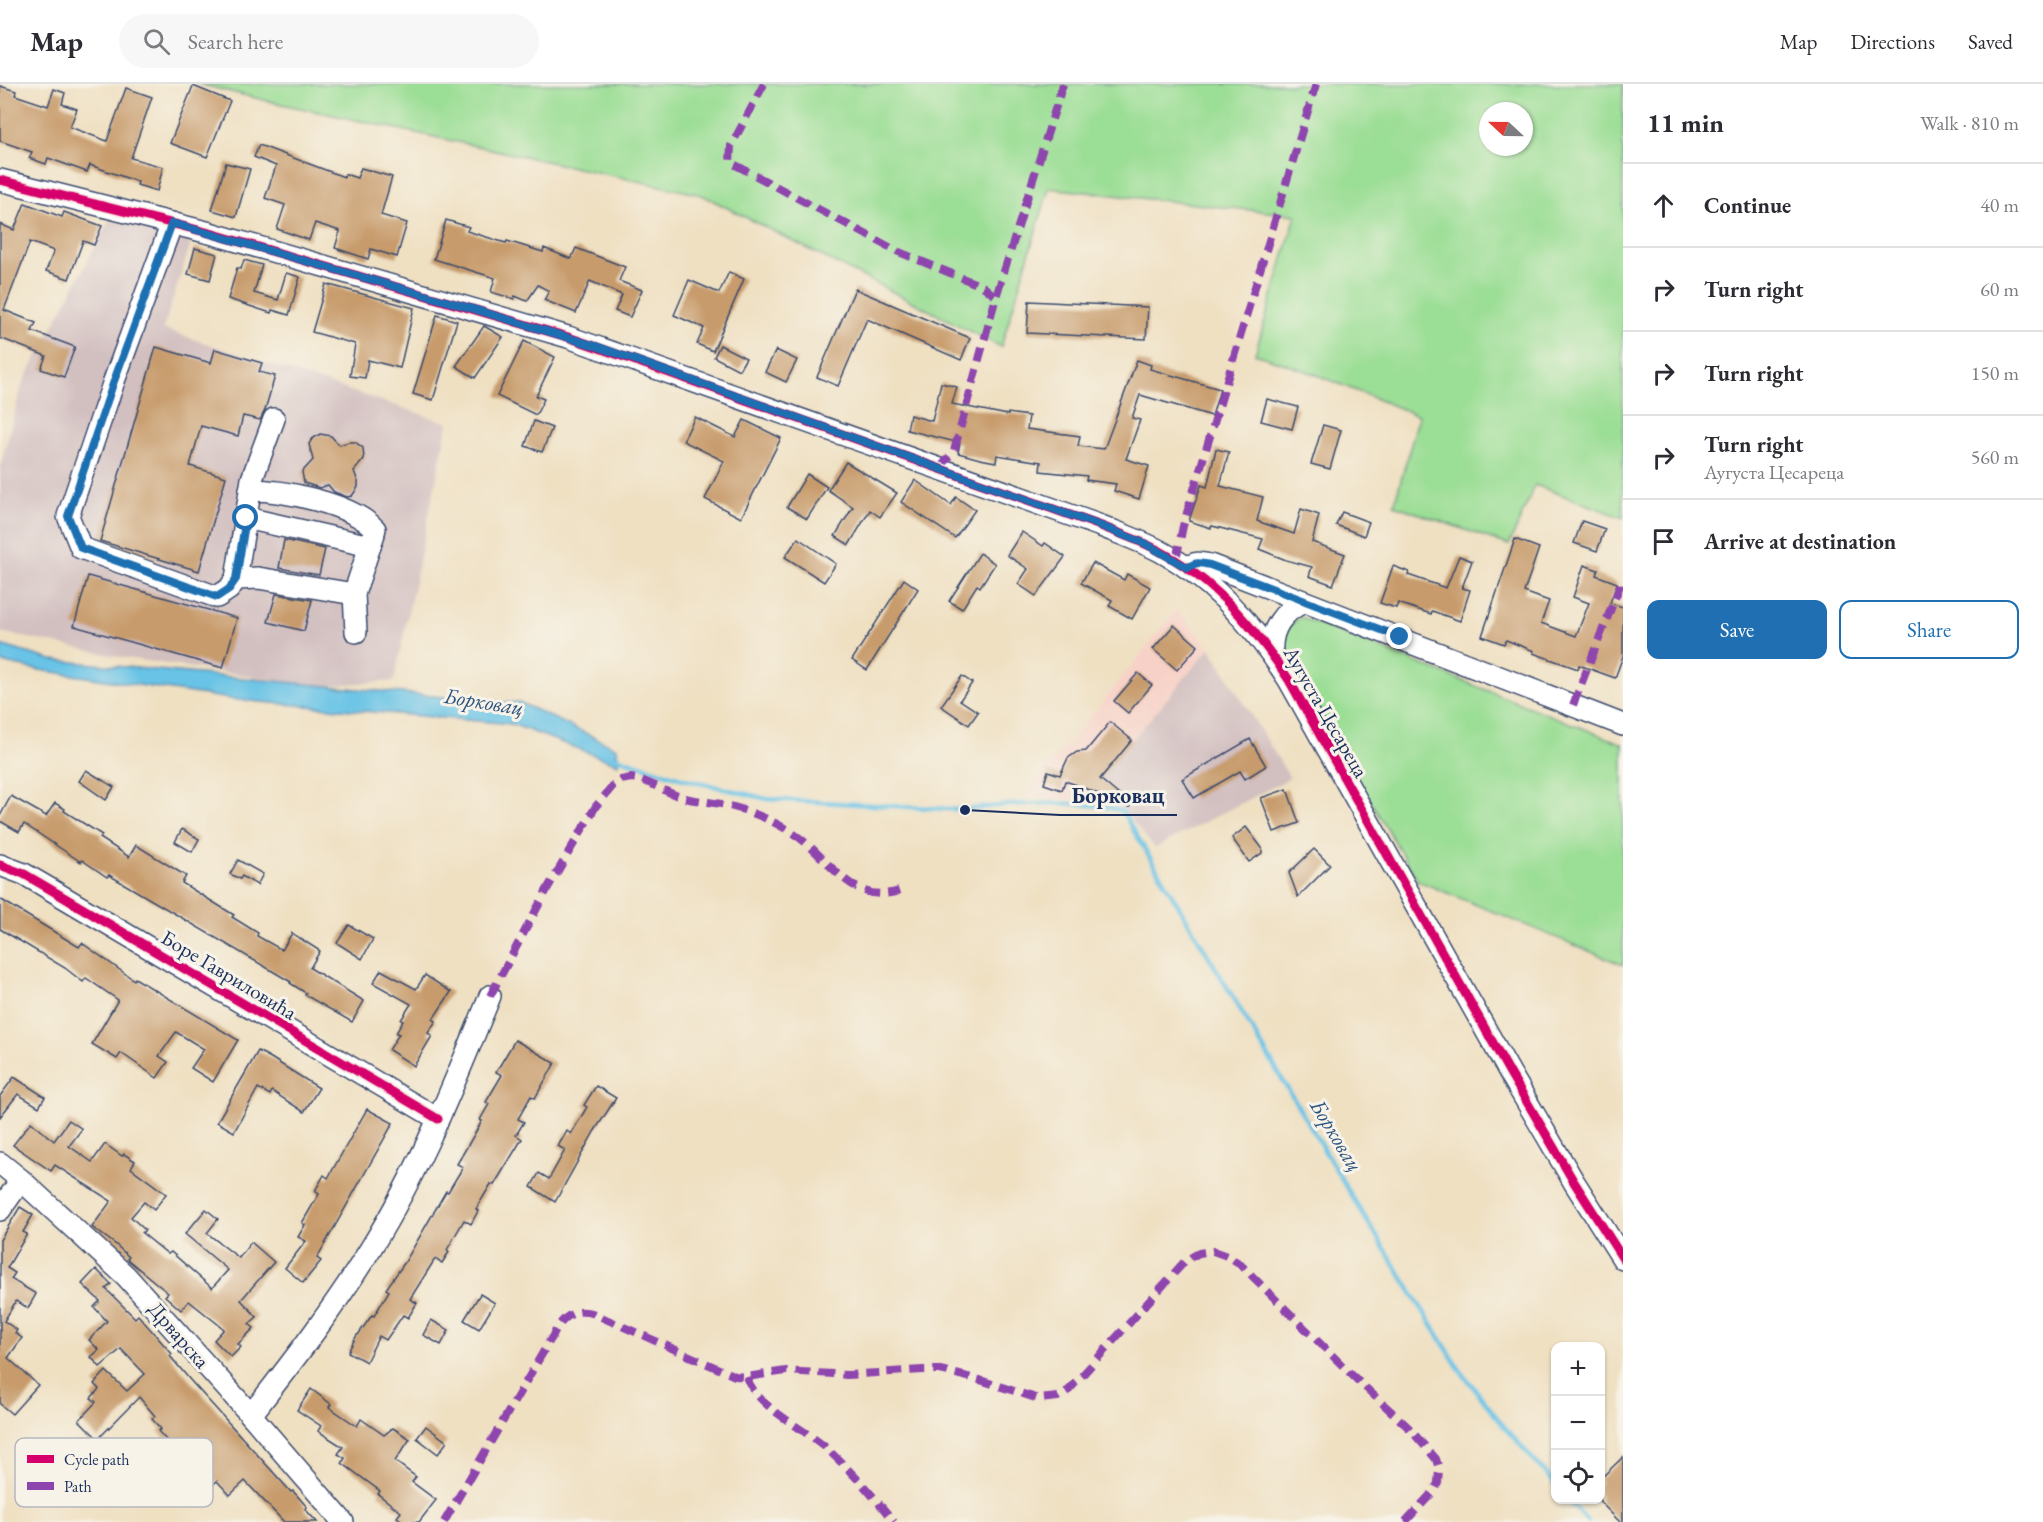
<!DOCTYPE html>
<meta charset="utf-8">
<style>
:root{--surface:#fff;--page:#f7f7f7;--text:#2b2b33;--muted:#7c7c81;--line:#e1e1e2;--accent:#1f6fb2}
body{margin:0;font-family:"EB Garamond",serif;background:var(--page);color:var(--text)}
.controls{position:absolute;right:18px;bottom:18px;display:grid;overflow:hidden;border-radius:12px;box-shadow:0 2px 4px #0004}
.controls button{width:54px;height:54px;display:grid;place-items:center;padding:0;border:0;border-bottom:2px solid var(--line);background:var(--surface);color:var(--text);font:30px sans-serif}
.compass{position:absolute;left:1479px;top:18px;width:54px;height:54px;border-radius:50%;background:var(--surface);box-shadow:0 2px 4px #0004;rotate:292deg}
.stop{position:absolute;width:18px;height:18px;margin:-14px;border:4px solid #1f6fb2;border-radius:50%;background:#fff}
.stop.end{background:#1f6fb2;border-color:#fff;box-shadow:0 2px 6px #0008}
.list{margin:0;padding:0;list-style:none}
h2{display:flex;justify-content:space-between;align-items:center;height:78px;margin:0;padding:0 24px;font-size:26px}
h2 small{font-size:20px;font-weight:400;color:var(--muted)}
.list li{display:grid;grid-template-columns:39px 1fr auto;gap:18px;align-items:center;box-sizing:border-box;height:84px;padding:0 24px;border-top:2px solid var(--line)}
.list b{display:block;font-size:22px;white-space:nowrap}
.list p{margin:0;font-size:20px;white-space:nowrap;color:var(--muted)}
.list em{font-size:20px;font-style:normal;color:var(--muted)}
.actions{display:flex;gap:12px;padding:18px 24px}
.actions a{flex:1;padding:14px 0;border:2px solid var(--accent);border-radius:12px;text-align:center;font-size:21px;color:var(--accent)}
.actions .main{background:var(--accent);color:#fff}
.icon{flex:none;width:33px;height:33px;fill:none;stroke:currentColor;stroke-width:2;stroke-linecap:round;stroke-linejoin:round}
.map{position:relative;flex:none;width:1623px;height:1438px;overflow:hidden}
header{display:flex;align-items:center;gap:36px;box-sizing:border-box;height:84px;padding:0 30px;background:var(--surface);border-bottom:2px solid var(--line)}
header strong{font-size:28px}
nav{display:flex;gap:33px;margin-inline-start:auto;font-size:21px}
.search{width:420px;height:54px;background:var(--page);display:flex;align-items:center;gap:15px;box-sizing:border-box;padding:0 21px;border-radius:33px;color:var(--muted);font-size:22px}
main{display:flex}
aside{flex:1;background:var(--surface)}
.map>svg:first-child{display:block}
.built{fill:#f7d1c7}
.industrial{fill:#d2bfc0}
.green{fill:#9bde95;stroke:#5b867a;stroke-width:1.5;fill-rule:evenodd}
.water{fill:#68c3e6;stroke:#4279a2;stroke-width:1.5}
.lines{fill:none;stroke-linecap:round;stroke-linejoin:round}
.stream{stroke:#68c3e6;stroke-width:4.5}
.building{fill:#c79b6c}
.minor-casing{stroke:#3b4a6d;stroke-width:24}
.minor{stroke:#fff;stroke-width:21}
.quiet{stroke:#8e44ad;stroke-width:8;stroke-dasharray:15 8;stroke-linecap:butt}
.cycleway-casing{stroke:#f7f3e8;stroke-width:13}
.cycleway{stroke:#d6006c;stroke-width:9}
.route{stroke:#1f6fb2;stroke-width:8}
.labels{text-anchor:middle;stroke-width:6;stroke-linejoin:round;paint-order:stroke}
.street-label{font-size:21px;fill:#1b2f5e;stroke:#f7f3e8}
.water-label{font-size:22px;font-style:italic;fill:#2e5480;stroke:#f7f3e8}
.key{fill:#f7f3e8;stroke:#b5b8bf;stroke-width:1.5}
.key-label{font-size:16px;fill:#1b2f5e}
.leader{fill:none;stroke:#1b2f5e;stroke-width:2}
.callout-dot{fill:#1b2f5e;stroke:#f7f3e8;stroke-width:2}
.callout-label{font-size:22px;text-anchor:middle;font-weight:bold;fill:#1b2f5e;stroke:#f7f3e8;stroke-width:6;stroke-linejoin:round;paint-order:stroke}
</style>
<header>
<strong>Map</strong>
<div class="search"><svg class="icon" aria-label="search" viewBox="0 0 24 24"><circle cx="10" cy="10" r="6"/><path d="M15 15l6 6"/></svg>Search here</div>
<nav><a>Map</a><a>Directions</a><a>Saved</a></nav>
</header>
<main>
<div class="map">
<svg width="1623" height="1438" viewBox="0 0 1623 1438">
<rect width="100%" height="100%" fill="#f7f3e8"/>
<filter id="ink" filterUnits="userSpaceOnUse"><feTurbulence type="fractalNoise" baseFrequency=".0167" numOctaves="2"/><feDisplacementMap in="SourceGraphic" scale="12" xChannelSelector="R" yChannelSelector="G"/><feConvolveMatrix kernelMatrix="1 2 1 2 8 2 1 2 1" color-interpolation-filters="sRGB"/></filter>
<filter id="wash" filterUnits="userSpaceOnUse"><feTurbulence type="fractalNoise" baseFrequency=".008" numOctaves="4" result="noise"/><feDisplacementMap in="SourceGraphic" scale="24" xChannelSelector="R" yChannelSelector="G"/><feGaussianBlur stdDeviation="1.35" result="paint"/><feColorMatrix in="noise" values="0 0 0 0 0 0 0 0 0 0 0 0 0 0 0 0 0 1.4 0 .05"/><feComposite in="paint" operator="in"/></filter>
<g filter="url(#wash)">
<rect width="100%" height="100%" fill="#efe0c2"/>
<polygon class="built" points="1177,526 1210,564 1089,706 1086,716 1021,713 1084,641"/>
<g class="industrial">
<polygon points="111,133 192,156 163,245 448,339 394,597 318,602 120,573 0,548 0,383 22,301"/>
<polygon points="1210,564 1290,694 1155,764 1119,721 1089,707"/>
</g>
<g class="green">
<path d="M198,0H1623V434L1535,401L1509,461L1394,421L1419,332L1312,289L1255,270L1296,131L1049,104L1001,263L702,111L268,17ZM1488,27H1524V63H1488Z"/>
<polygon points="1301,533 1623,660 1623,881 1418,797 1282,569 1285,545"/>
</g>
<polygon class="water" points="0,561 52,576 507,619 519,618 617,664 618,680 512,640 238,616 33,585 0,578"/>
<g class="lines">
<g class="stream">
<path d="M612,672L680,694L767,715L965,726C1011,719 1078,715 1122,727L1351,1111L1460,1286L1506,1345L1556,1401"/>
<polyline points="1568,1416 1588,1438"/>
</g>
</g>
<g id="blocks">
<g class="building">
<polygon points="0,2 16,7 15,11 48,22 54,5 65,9 62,20 77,25 70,43 107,57 126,4 152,13 131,74 163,83 157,107 137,101 138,98 90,81 87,88 48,74 46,80 29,74 32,68 0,57"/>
<polygon points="193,2 230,17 207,73 170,59"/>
<polygon points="259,61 344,93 345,90 357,94 361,84 392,93 381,131 407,139 397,173 371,165 368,175 335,164 340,147 315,139 309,156 277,145 285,121 265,114 276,82 254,73"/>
<polygon points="226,79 250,85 236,133 212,126"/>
<polygon points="25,119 62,133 64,128 102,142 94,161 83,157 69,195 46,187 54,167 30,158 4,226 36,239 32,247 75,263 64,293 41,285 46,272 0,254 0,140 14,146"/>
<polygon points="446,136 469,143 467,147 506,159 507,157 543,168 544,164 571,175 576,164 625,183 619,197 642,206 630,233 615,227 622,211 590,197 576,229 544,216 549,207 538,201 527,217 515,212 514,215 491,208 495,194 434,175"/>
<polygon points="195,164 217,170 210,196 188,190"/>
<polygon points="244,176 262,181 254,209 278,216 286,189 300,193 289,231 272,226 271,229 228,215 237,184 241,185"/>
<polygon points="729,188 744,195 713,267 697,260 704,244 674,231 689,196 719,209"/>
<polygon points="326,200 414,224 400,284 368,276 365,294 350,292 355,260 312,248"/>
<polygon points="855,205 970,254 961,276 867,235 838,302 817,293"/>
<polygon points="1029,217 1148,223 1146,255 1027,249"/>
<polygon points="437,231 457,237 433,316 413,310"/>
<polygon points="484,242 503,253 475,294 456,282"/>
<polygon points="524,257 555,273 536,312 544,315 536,331 497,312"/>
<polygon points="720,261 746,274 739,286 714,273"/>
<polygon points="156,263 211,279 215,265 262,279 259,288 275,292 265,326 260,336 243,332 238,352 201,342 190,382 226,393 199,487 100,457"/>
<polygon points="776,266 797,276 786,298 765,288"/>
<polygon points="1137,276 1151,281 1150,285 1220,305 1212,332 1140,311 1132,334 1140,336 1126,375 1149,382 1139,415 1114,407 1116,400 1086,396 1087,392 1040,387 1041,378 997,371 996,378 980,375 958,369 960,359 907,346 910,331 932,337 941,299 957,303 952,320 1008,331 1008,329 1029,332 1027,345 1080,352 1078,362 1104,365"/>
<polygon points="1267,315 1298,323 1292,345 1261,337"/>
<polygon points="695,333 735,353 744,336 781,354 741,434 705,415 724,377 683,357"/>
<polygon points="534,337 552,344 542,368 525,362"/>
<polygon points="1323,341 1341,346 1330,385 1311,380"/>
<polygon points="320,350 331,352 339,361 349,358 355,358 363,364 364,375 354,387 358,398 358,403 352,412 347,413 334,408 328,401 320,404 304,399 302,388 313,376 309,360 312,355"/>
<polygon points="1216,365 1229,368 1220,402 1263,413 1257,437 1294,450 1301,425 1319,431 1312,458 1345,470 1333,501 1309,492 1312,483 1286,476 1259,465 1263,455 1212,442 1211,444 1189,437 1201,401 1207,403"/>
<polygon points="846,378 897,409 880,433 870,426 849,461 835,452 853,423 828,406"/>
<polygon points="807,390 827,403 807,435 787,423"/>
<polygon points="915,396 951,421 956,413 975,426 955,454 901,418"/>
<polygon points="1342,428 1369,438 1364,452 1336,441"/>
<polygon points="1582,437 1605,445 1597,467 1574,459"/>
<polygon points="1022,448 1043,462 1045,459 1065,473 1036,512 1018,500 1028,485 1007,471"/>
<polygon points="798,454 836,480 824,498 785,473"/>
<polygon points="1515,455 1539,464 1524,508 1549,517 1541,539 1576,552 1589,519 1573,513 1584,481 1598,486 1596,491 1617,499 1610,519 1623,523 1623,572 1615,594 1579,581 1578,585 1550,575 1533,569 1534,567 1506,556 1504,560 1482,552"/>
<polygon points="284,456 325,465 319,491 279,484"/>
<polygon points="980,469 995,480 980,503 977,501 962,525 949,517"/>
<polygon points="1459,472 1472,477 1462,504 1470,506 1460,537 1432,527 1431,530 1398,519 1396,524 1380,519 1393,482 1409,488 1408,491 1446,504"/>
<polygon points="1093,479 1124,496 1127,490 1150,503 1132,535 1109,522 1112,516 1081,499"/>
<polygon points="88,492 237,534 223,584 74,542"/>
<polygon points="904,495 918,505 867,586 852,576"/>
<polygon points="276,510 312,516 304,547 268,538"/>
<polygon points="1174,541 1198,562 1177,586 1153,565"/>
<polygon points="1138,589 1152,601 1128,629 1114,617"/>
<polygon points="962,592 972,599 960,616 978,628 969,641 941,622"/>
<polygon points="1110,638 1132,656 1100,695 1131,721 1129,723 1077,701 1065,697 1062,706 1044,700 1048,687 1060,691 1068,674 1077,668 1086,667"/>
<polygon points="1250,655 1266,682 1245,695 1240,687 1194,714 1182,695"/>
<polygon points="86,686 114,703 106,716 79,697"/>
<polygon points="1287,705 1299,739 1274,748 1261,714"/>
<polygon points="11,712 46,732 55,719 65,725 64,727 102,751 100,754 129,773 136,761 186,792 182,799 234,831 232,833 258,849 257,852 282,866 292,849 320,867 310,884 364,917 352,938 305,911 306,909 290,899 291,898 109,791 107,793 82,776 81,778 24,740 19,748 0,737 0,732"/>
<polygon points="1246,743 1262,764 1262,769 1249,778 1232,754"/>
<polygon points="182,745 199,755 192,768 175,758"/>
<polygon points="1314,765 1330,781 1298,813 1289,789"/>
<polygon points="238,776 263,790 257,801 242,792 240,795 230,790"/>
<polygon points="0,815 79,863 82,859 134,896 135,894 238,956 213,998 191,984 204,965 176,948 159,972 168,978 157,994 121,969 117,975 92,960 118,916 86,894 83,898 65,884 0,845"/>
<polygon points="349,841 373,855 362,875 337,859"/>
<polygon points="381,886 416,905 425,891 451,908 433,935 436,937 428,949 432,952 414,982 389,966 399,950 396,949 403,937 401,936 411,920 373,899"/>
<polygon points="515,956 555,979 535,1014 531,1012 518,1035 524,1038 516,1051 522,1055 494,1101 491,1100 476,1125 478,1127 471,1140 464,1136 447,1166 449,1168 442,1179 435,1175 410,1215 417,1219 408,1234 403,1231 386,1256 379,1252 366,1278 348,1268 357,1251 358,1251 372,1231 374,1232 389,1207 386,1205 405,1178 446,1107 448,1108 463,1083 457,1080 482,1037 480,1036 489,1020 486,1018 502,991 496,988"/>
<polygon points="258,967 271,974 319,1004 304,1028 272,1007 270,1011 258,1004 234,1048 217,1038"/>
<polygon points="14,993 45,1013 39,1023 18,1010 0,1033 0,1012"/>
<polygon points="596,1002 616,1014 594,1048 555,1118 531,1103 539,1089 549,1095 565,1066 558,1062 567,1047 571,1050 587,1023 584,1021"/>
<polygon points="367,1025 393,1039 317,1174 321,1177 303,1199 285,1184 306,1157 298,1153 305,1141 302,1139 319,1110 315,1107 324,1091 328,1094"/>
<polygon points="69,1036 82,1045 69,1062 92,1078 105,1060 122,1072 124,1070 135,1077 131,1084 166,1110 154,1126 144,1118 131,1133 145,1146 142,1149 168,1170 171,1168 212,1204 228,1186 185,1150 206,1125 218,1135 207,1149 239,1174 251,1158 274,1178 241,1216 257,1233 249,1240 254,1244 238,1260 241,1263 231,1273 214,1256 224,1245 189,1217 181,1226 165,1212 168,1209 127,1175 129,1173 115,1160 92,1143 111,1117 55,1081 51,1087 13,1061 31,1038 54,1057"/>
<polygon points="20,1123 33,1131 23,1148 27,1150 7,1184 15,1189 11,1195 36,1210 28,1224 16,1217 4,1237 17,1246 15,1249 22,1254 8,1274 38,1301 12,1330 0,1320 0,1156"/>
<polygon points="96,1185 111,1200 106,1205 135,1234 138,1231 172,1270 170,1272 190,1296 291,1408 293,1407 307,1423 305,1425 317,1438 284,1438 245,1397 230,1411 217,1397 210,1403 194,1386 198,1383 181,1364 177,1368 158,1347 161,1345 152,1335 155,1332 139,1313 98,1355 79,1336 96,1318 91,1314 99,1305 94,1300 106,1287 127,1307 145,1290 121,1265 100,1283 91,1273 99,1266 89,1256 107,1237 94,1223 100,1217 82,1200"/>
<polygon points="480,1210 495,1219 479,1245 464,1236"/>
<polygon points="431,1236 449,1246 441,1261 423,1251"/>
<polygon points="311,1305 331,1320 329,1323 357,1342 361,1335 384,1351 393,1344 410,1355 395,1377 416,1393 412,1398 436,1416 419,1438 404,1438 397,1433 401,1428 378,1410 380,1407 342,1379 345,1374 338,1370 343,1363 318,1347 321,1342 297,1326"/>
<polygon points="426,1342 447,1358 438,1370 417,1354"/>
<polygon points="1623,1373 1623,1438 1620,1438 1600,1418 1600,1395"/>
</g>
</g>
</g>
<g filter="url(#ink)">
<use href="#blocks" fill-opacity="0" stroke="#3b4a6d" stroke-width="1.5"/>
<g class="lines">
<g class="minor-casing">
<g id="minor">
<path d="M0,96L210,149L568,253L1101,442C1121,450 1141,457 1160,467C1215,496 1256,545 1289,596L1510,989L1574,1098L1623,1175"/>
<polyline points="172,139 114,297 68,432 81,464 217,513 229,505 236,495 252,395 274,335"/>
<path d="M250,406C284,406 352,420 375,445"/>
<polyline points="246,434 370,462"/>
<path d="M1188,484C1195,477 1201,479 1210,481L1623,641"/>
<polyline points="236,495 258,494 354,510"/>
<polyline points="356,548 354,510 374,450"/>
<path d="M1272,569C1270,545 1283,527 1304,518"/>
<polyline points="0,781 24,790 43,801 438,1035"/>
<polyline points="0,1079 21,1096 126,1192 251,1331 343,1438"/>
<polyline points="0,1126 21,1096"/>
<path d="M251,1331C293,1277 335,1223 371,1164C420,1085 455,998 490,912"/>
</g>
</g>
<use href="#minor" class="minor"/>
<g class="quiet">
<polyline points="764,0 731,62 730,78 899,168 984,203 996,213"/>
<polyline points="940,384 954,367 996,213 1063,0"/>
<polyline points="1176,476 1183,442 1316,0"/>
<polyline points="1573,621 1623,494"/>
<path d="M490,912L549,802L596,722L613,702L621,696L631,694L639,695C653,700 666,708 681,713C696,717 711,718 726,721C751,727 775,737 797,752C830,775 852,822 899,807"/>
<path d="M747,1293C755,1322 802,1343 825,1363C850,1386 873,1411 894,1438"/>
<path d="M444,1438L559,1241C567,1230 578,1225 592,1229L735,1292L747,1293L786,1287L847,1291L923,1286H940L980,1296L1039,1315L1058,1313L1069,1306L1186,1176L1199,1169L1213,1167L1227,1172L1239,1179L1353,1292L1409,1344L1436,1375L1439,1385L1438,1399L1434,1407L1405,1438"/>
</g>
<g class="cycleway-casing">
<g id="cycleway">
<path d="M0,96L210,149L568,253L1101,442C1121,450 1141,457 1160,467C1215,496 1256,545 1289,596L1510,989L1574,1098L1623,1175"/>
<polyline points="0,781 24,790 43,801 438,1035"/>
</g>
</g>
<use href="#cycleway" class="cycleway"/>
</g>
</g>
<g class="lines" filter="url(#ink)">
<path class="route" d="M246,434L236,495L229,505L217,513L81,464L68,432L114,297L172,139L460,221L596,262L1101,442L1146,460L1188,484C1195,477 1201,479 1210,481L1400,553"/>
</g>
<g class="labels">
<g class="street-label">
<text transform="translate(1326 628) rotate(60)" y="7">Аугуста Цесареца</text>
<text transform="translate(229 891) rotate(31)" y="7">Боре Гавриловића</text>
<text transform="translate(179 1251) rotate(49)" y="7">Дрварска</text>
</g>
<g class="water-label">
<text transform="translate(484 617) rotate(9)" y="8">Борковац</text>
<text transform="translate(1337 1051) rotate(59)" y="8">Борковац</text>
</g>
</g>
<rect x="15" y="1354" width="198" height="69" rx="9" class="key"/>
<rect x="27" y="1371" width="27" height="8" fill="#d6006c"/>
<rect x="27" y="1398" width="27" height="8" fill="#8e44ad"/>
<g class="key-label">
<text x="64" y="1381">Cycle path</text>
<text x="64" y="1408">Path</text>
</g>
<path class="leader" d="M965 726L1060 731H1177"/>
<circle class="callout-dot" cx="965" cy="726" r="6"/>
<g class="callout-label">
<text x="1118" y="719">Борковац</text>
</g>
</svg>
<div class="controls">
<button>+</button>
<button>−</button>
<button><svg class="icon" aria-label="locate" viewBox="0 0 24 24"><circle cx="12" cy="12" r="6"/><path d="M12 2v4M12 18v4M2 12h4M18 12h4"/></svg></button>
</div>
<svg class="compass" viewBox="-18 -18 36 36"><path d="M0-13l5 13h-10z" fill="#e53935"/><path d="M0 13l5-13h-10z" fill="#7c7c81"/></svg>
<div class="stop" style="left:246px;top:434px"></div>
<div class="stop end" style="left:1400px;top:553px"></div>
</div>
<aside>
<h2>11 min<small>Walk · 810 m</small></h2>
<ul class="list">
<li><svg class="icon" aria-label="ahead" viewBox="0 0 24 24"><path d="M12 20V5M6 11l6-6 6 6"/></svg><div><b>Continue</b></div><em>40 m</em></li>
<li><svg class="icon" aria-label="right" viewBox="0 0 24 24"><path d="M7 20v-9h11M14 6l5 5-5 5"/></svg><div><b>Turn right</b></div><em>60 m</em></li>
<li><svg class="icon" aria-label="right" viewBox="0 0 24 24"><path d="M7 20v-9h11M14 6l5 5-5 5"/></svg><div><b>Turn right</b></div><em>150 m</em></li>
<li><svg class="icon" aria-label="right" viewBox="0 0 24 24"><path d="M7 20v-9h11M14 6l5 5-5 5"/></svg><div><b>Turn right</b><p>Аугуста Цесареца</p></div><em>560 m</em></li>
<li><svg class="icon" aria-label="arrive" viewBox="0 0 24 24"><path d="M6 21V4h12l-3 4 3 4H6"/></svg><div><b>Arrive at destination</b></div></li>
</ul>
<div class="actions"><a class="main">Save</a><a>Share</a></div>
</aside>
</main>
